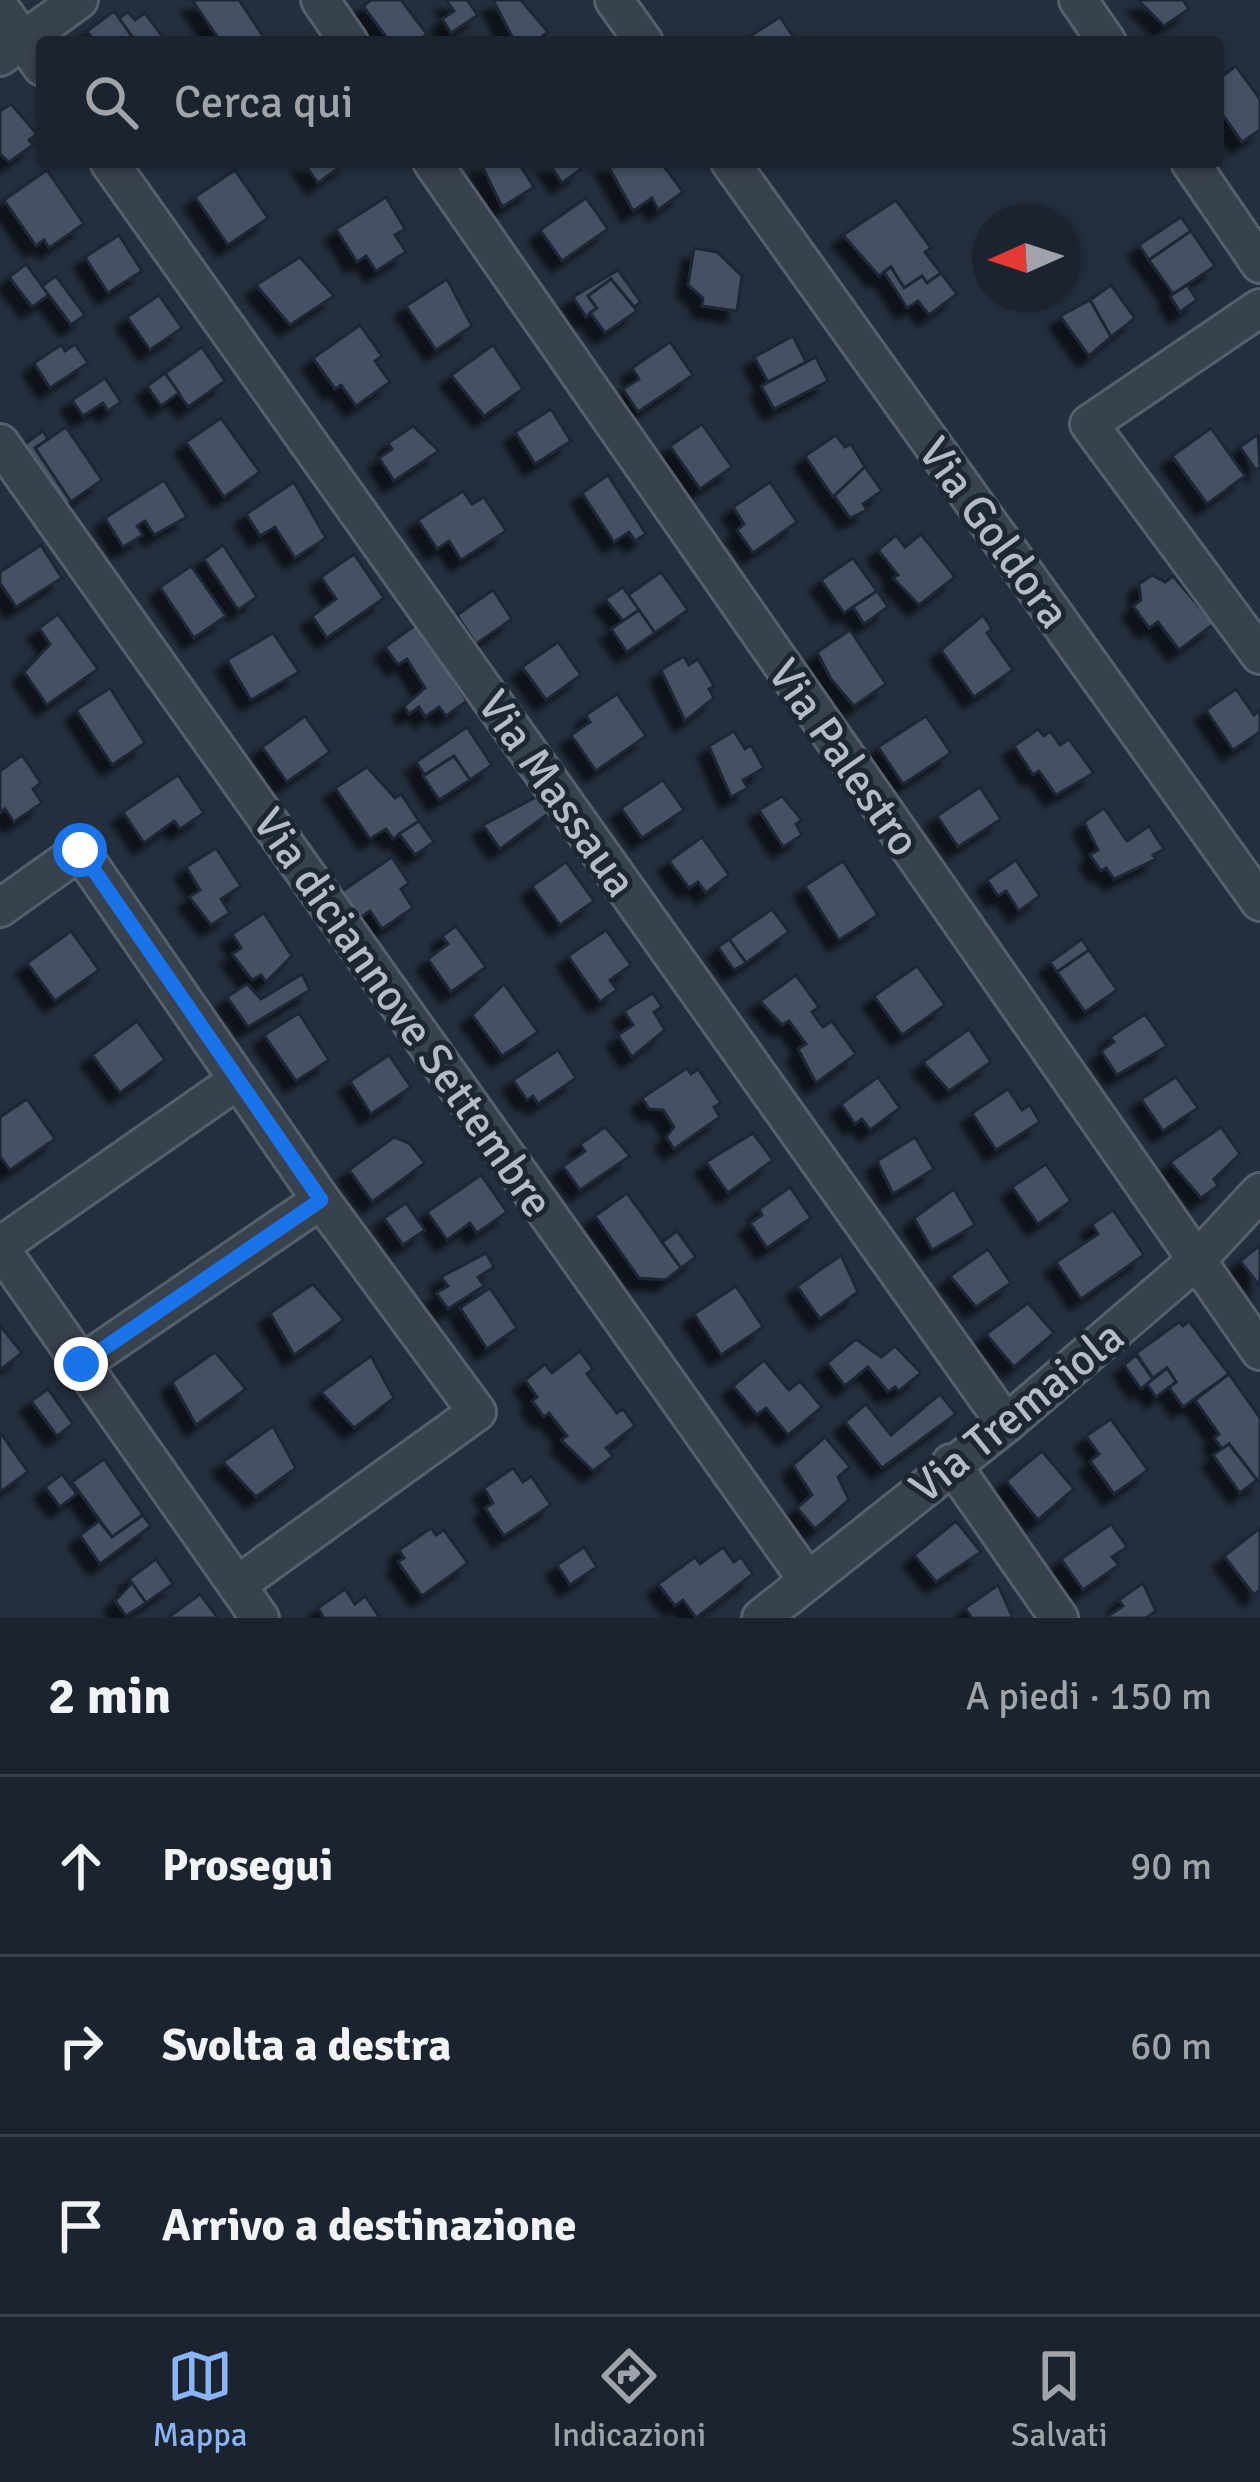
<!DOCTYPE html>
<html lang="it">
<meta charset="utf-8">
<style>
:root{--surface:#1b232e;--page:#242b36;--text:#f1f3f6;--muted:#a0a4aa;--line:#39404a;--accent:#8ab4f8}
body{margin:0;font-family:Signika,sans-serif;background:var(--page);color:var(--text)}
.compass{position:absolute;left:972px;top:204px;width:108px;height:108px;border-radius:50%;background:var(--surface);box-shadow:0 3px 9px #0004;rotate:267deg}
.stop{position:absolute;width:36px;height:36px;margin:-27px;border:9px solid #1a73e8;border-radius:50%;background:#fff}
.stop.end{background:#1a73e8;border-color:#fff;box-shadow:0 3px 12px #0008}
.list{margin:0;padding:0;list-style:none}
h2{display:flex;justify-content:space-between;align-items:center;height:156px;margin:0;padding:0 48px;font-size:51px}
h2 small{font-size:39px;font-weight:400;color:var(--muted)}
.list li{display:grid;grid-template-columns:78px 1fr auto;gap:36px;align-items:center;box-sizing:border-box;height:180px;padding:0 48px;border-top:3px solid var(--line)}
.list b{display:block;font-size:45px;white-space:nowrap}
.list em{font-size:39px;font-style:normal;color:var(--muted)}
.icon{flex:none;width:66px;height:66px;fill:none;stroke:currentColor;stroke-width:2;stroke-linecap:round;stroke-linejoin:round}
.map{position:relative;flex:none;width:1260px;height:1618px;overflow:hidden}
.search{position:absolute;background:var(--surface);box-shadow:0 3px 9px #0004;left:36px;right:36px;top:36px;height:132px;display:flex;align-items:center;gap:30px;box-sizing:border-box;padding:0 42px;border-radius:12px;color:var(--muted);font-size:45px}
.sheet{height:696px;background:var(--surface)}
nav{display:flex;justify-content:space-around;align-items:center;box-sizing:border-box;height:168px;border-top:3px solid var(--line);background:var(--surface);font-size:33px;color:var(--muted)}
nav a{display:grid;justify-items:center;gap:6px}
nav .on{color:var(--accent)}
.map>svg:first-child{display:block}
.building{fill:#455162;stroke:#1f2835;stroke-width:3;filter:url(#shadow)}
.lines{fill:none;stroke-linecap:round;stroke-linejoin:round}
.minor-casing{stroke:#565f6c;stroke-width:42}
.minor{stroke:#38414e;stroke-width:36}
.route{stroke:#1a73e8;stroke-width:15}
.labels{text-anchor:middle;stroke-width:10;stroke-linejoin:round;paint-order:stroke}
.street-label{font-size:45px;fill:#b4bcc9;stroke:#1d2633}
</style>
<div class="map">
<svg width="1260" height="1618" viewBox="0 0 1260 1618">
<defs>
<filter id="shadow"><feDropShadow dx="-11" dy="11" stdDeviation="3" flood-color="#0009"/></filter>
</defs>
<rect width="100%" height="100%" fill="#242f3e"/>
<g class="building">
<polygon points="192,0 239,0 267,42 221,42"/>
<polygon points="371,0 401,0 427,34 416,42 390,42 363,6"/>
<polygon points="446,0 467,0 478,15 451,33 442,19 454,11"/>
<polygon points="493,0 521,0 548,32 535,42 515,42"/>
<polygon points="1138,0 1183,0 1189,9 1164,26"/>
<polygon points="114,11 119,18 136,42 95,42 87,31"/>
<polygon points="128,12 135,20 145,13 165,40 136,42 119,18"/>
<polygon points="780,17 797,42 741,42"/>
<polygon points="1236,66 1260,99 1260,130 1242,142 1218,108 1218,79"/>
<polygon points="11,104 37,134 29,140 33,145 9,162 0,154 0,111"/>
<polygon points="303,162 347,162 318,183"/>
<polygon points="480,162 518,162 534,187 502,207"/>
<polygon points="548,162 576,162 581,169 562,183"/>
<polygon points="606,162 661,162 683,192 658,210 652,198 633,211"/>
<polygon points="47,170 84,224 49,248 44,240 36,246 4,200"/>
<polygon points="235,170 268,218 228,245 195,197"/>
<polygon points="386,197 405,229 395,235 406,252 376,271 366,256 357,262 336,229"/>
<polygon points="586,198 608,229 562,261 540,230"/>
<polygon points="896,200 931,248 925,252 941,273 927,283 922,276 904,288 891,267 879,276 843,235"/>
<polygon points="1181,217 1191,231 1149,260 1139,245"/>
<polygon points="1191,231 1215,266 1173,294 1149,260"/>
<polygon points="119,235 142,271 108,293 85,257"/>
<polygon points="694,248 717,252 742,276 737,311 702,306 703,298 688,285"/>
<polygon points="300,257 334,296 290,325 256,285"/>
<polygon points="26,264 49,295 32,307 9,277"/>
<polygon points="891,267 904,288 922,276 927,283 941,273 957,294 929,315 918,301 907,308 884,272"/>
<polygon points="618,270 641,302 634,307 611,279 588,296 597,308 586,317 573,297"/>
<polygon points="56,276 85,315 71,325 42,286"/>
<polygon points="447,279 472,326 436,350 406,306"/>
<polygon points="611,279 637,311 605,333 590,313 597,308 588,296"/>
<polygon points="1111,285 1135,318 1111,337 1090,300"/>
<polygon points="1187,285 1197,300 1180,312 1170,296"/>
<polygon points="159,295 182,328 150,350 127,317"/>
<polygon points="1090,300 1111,337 1089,356 1060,316"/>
<polygon points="360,325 382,356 375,361 390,382 356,406 341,385 335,389 313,358"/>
<polygon points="793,336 806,362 768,382 754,357"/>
<polygon points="670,342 693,375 638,412 623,389 639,379 632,368"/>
<polygon points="75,344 88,363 50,388 34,363 61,345 65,351"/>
<polygon points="493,345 523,389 484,416 451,375"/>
<polygon points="202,347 225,381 188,407 165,373"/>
<polygon points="816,357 828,381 774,409 761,386"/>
<polygon points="165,373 179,393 161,406 147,386"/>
<polygon points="105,378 121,402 108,411 103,403 83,416 72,400"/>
<polygon points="551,409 571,441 535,464 515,432"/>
<polygon points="221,418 260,472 224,497 186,442"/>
<polygon points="702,424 732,467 700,489 670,446"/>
<polygon points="413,426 439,451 394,481 379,458 392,449 388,443"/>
<polygon points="66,427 102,480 71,502 35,448"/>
<polygon points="1211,428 1245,476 1207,504 1172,456"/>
<polygon points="43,431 48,439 35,448 71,502 63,507 22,446"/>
<polygon points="1258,434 1260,467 1256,470 1240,447"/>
<polygon points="836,435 845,447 851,444 865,467 833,497 805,456"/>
<polygon points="865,467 882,491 863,504 867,510 850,518 834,496"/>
<polygon points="608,475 646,534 635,541 629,532 614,542 582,493"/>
<polygon points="164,480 187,517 154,535 145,521 137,526 143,535 123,547 105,518"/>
<polygon points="294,482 326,538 295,558 275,527 260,536 246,514"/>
<polygon points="770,482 797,522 753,553 737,530 744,524 733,507"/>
<polygon points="463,491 472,504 484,497 506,531 461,560 449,541 437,549 418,520"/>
<polygon points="921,534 955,577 919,605 893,578 898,575 878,550 896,535 905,547"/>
<polygon points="41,545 62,578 16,607 0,583 0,572"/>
<polygon points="223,545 257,597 238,610 204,559"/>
<polygon points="354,554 384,598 327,638 312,616 336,599 321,577"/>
<polygon points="853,558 877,591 844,613 821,580"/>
<polygon points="191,566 226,616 194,638 160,587"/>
<polygon points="661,572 688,610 655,633 628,595"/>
<polygon points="1152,575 1165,582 1173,576 1214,624 1179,650 1158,622 1149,628 1133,606 1141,600 1139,584"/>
<polygon points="623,587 639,610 623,621 605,599"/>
<polygon points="493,590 512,619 476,644 457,615"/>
<polygon points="877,591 888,607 864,624 853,607"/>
<polygon points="639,610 655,633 627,652 611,629"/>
<polygon points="58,614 98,669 47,705 24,672 50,644 39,628"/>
<polygon points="983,615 992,629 987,633 1013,670 974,697 941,650"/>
<polygon points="417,624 467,701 446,716 439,707 425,717 419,707 409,714 404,706 425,688 407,659 398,665 385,647"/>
<polygon points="850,630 886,684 854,706 831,679 817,652"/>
<polygon points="273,633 299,672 251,700 227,660"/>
<polygon points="558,642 581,675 546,700 522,667"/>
<polygon points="684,656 689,665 698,659 714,686 709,689 714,698 685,721 661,670"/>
<polygon points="110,688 145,743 112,765 76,710"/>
<polygon points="1236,689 1254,715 1260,710 1260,732 1233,750 1206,710"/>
<polygon points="617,694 646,736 596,771 571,735 590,722 586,715"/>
<polygon points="305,716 330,752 287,782 262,747"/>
<polygon points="926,716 951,753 903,784 878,747"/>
<polygon points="467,727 492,765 470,780 454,756 425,775 416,762"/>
<polygon points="1038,729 1044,736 1050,731 1060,745 1069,739 1094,773 1056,795 1039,771 1033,775 1014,746"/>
<polygon points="734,731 745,749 751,745 764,768 743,780 748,788 731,797 709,746"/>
<polygon points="22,755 41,783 33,789 42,803 14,822 5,809 0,813 0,771"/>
<polygon points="454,756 470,780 439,800 423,776"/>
<polygon points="367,767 395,798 401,794 419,821 393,839 386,829 370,839 335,788"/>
<polygon points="178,775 204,813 180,829 174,821 144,843 123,812"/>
<polygon points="663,780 684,810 642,838 621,808"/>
<polygon points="980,787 1001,819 958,847 937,816"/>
<polygon points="540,795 552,811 500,849 483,825"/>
<polygon points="782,796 802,820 796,824 802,835 783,847 759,810"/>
<polygon points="1104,808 1127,841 1149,826 1164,849 1153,855 1156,859 1114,879 1106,868 1101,871 1090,855 1098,850 1084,822"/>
<polygon points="419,821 434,842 415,855 399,834"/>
<polygon points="702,837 729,875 706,893 698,882 689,888 669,861"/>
<polygon points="216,848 241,886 221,899 230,913 211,925 189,897 200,890 186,867"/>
<polygon points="392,857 409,883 401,889 413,908 382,929 370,911 359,919 341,892"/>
<polygon points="1016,860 1040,896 1019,911 1006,891 998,896 987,880"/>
<polygon points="843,861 878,915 839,940 805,886"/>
<polygon points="566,862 594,901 560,925 532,886"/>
<polygon points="772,909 789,932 746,963 729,939"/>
<polygon points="264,913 292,956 266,982 261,975 252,980 232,954 241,948 232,934"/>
<polygon points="456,926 486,967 451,992 428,959 448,944 442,936"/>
<polygon points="606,930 631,965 610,980 617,990 600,1002 568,956"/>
<polygon points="71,931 99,970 55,1001 27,963"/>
<polygon points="729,939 746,963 734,970 718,947"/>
<polygon points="1082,939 1089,950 1057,972 1050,962"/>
<polygon points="1089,950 1117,990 1085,1012 1057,972"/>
<polygon points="917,966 945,1005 902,1035 874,996"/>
<polygon points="302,974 310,990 248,1027 227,997 247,984 261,999"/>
<polygon points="796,975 819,1007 812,1012 823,1027 832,1021 856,1054 816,1083 798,1049 806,1044 789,1021 782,1025 760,1001"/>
<polygon points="504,984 538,1032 502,1056 472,1015"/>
<polygon points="653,993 662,1007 654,1012 665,1030 632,1057 618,1035 633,1025 624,1011"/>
<polygon points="299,1013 329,1060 296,1081 264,1035"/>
<polygon points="1145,1014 1167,1046 1117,1075 1101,1051 1114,1042 1110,1037"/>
<polygon points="137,1021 165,1060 120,1093 92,1055"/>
<polygon points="969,1029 991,1062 949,1091 923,1062"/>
<polygon points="558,1050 576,1078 538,1104 533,1096 527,1100 513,1080"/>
<polygon points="389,1055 411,1087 371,1114 350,1081"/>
<polygon points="687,1068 691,1074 698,1069 721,1103 714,1107 720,1117 674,1149 666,1137 674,1127 663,1110 649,1109 642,1098"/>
<polygon points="878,1077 900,1108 870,1130 862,1119 855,1124 841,1104"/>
<polygon points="1176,1077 1198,1108 1163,1131 1141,1099"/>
<polygon points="1008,1089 1022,1110 1030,1105 1040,1122 996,1150 972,1113"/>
<polygon points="27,1099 55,1139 10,1170 0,1156 0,1117"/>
<polygon points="605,1127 630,1156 580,1190 563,1166 585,1151 580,1144"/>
<polygon points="1221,1127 1240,1154 1214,1179 1218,1186 1201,1198 1170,1162"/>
<polygon points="753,1133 773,1160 728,1193 706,1162"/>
<polygon points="394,1137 410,1144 425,1163 372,1202 349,1170"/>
<polygon points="915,1137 934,1169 893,1194 877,1161"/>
<polygon points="1046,1164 1071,1201 1038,1224 1012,1187"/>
<polygon points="481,1175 507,1212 477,1233 470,1223 447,1240 427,1212"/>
<polygon points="790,1187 811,1218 767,1248 750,1223 762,1215 759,1209"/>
<polygon points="954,1189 975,1225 932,1250 914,1218"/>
<polygon points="627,1193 681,1268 666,1280 639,1278 595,1216"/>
<polygon points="406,1203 425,1230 403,1245 384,1218"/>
<polygon points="1113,1210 1144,1255 1081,1299 1056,1262 1098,1234 1092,1224"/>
<polygon points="677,1231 696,1257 681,1268 662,1242"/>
<polygon points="1260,1245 1260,1286 1240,1261"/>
<polygon points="988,1249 1011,1283 976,1307 950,1276"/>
<polygon points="486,1253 494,1267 478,1277 484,1286 448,1309 436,1293 448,1286 441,1277"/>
<polygon points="841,1255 858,1292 820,1319 797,1286"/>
<polygon points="313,1284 344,1320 294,1355 270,1313"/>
<polygon points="736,1286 763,1327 721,1355 694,1314"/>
<polygon points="490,1288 517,1328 487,1349 460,1308"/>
<polygon points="1028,1303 1054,1333 1014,1367 986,1334"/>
<polygon points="1189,1321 1229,1374 1183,1407 1169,1387 1176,1382 1167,1368 1153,1378 1136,1353 1179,1322 1183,1326"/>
<polygon points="0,1325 22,1353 0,1370"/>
<polygon points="856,1339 881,1357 895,1346 921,1373 899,1391 895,1387 888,1392 868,1367 845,1386 827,1363"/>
<polygon points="580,1351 593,1369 587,1374 617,1413 623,1409 635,1426 606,1448 613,1456 593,1471 561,1440 567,1436 549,1413 544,1417 532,1401 537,1397 525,1380 545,1364 552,1373"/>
<polygon points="215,1352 246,1389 196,1425 172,1382"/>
<polygon points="1136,1355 1153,1379 1141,1389 1124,1365"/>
<polygon points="371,1356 394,1398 354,1428 321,1392"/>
<polygon points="764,1360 789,1390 800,1381 822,1407 788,1435 766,1408 757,1415 733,1386"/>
<polygon points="1167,1368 1176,1382 1156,1397 1147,1384"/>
<polygon points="1229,1374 1260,1418 1260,1484 1229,1444 1222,1449 1214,1438 1219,1434 1195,1400"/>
<polygon points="48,1389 73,1424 57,1436 31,1401"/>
<polygon points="940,1394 956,1414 882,1468 845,1422 866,1404 891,1435"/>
<polygon points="1111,1419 1148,1470 1114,1494 1090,1461 1099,1454 1086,1436"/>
<polygon points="273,1426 296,1468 256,1497 223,1462"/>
<polygon points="0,1432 28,1472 0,1492"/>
<polygon points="825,1437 850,1467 838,1477 849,1500 815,1529 797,1508 812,1495 793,1465"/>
<polygon points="1229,1444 1257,1480 1240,1493 1213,1455"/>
<polygon points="1042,1451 1074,1489 1038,1520 1006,1481"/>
<polygon points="104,1459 143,1515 112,1537 72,1482"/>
<polygon points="513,1468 523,1482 531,1476 551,1505 504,1536 485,1508 493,1503 484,1488"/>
<polygon points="62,1474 77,1494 60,1507 45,1487"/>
<polygon points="143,1515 151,1526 100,1564 80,1535 99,1521 112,1537"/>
<polygon points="956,1521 981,1552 936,1582 914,1555"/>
<polygon points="1111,1524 1127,1547 1112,1557 1119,1565 1083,1590 1061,1559"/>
<polygon points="431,1528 436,1535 444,1530 468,1563 422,1596 398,1562 404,1558 399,1550"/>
<polygon points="1260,1528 1260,1590 1254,1595 1224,1556"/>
<polygon points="584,1547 597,1567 570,1585 557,1565"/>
<polygon points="723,1547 734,1562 741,1557 753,1574 696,1618 683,1600 675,1606 658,1584 695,1557 700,1564"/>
<polygon points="156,1559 173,1584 146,1603 129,1579"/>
<polygon points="132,1583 146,1603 126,1616 115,1601"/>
<polygon points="1143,1583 1156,1611 1146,1618 1105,1618 1123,1606 1119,1600"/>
<polygon points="998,1585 1013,1618 972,1618 965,1608"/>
<polygon points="345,1589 355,1604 365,1596 380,1618 324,1618 318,1608"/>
<polygon points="200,1594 218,1618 171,1618 170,1616"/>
</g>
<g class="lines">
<g class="minor-casing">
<g id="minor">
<polyline points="320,0 349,42"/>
<polyline points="614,0 644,42"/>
<polyline points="1078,0 1107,42"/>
<polyline points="0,8 42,67"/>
<polyline points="0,57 79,0"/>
<polyline points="109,162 1006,1424"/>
<polyline points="432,162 1260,1351"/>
<polyline points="730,162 1260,902"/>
<polyline points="1190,162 1260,264"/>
<polyline points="1260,308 1089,424 1260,655"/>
<polyline points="0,443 808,1581"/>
<polyline points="0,908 80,851 321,1200 477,1412 237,1585"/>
<polyline points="0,1246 238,1080"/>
<polyline points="0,1248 260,1618"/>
<polyline points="81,1364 321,1200"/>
<polyline points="951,1463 1059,1618"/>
<polyline points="761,1618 1006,1424 1196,1261 1260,1192"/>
</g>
</g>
<use href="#minor" class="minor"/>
</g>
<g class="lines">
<polyline class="route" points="80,850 321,1200 81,1364"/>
</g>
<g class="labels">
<g class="street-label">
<text transform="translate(995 532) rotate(54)" y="16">Via Goldora</text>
<text transform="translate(845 757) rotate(55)" y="16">Via Palestro</text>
<text transform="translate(558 793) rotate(55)" y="16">Via Massaua</text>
<text transform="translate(404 1012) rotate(55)" y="16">Via diciannove Settembre</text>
<text transform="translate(1016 1411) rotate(-39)" y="16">Via Tremaiola</text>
</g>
</g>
</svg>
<svg class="compass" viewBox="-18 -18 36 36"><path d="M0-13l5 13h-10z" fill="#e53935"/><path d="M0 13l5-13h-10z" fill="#a0a4aa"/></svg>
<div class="stop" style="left:80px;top:850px"></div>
<div class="stop end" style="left:81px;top:1364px"></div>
<div class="search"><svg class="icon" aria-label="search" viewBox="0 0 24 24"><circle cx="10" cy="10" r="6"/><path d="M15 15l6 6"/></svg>Cerca qui</div>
</div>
<section class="sheet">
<h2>2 min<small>A piedi · 150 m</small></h2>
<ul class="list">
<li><svg class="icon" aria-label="ahead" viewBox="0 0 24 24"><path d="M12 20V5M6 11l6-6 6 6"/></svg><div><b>Prosegui</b></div><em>90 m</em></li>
<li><svg class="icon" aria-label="right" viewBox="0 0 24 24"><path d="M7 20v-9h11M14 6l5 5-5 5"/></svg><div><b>Svolta a destra</b></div><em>60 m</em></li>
<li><svg class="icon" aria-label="arrive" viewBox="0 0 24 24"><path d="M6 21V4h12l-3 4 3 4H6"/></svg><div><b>Arrivo a destinazione</b></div></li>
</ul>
</section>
<nav>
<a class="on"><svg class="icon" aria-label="map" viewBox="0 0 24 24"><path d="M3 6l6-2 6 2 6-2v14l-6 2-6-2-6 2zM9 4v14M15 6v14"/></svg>Mappa</a>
<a><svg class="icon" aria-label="directions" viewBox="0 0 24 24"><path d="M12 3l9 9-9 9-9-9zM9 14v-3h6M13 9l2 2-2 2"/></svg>Indicazioni</a>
<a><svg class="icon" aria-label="saved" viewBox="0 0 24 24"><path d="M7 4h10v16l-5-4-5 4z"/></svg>Salvati</a>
</nav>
